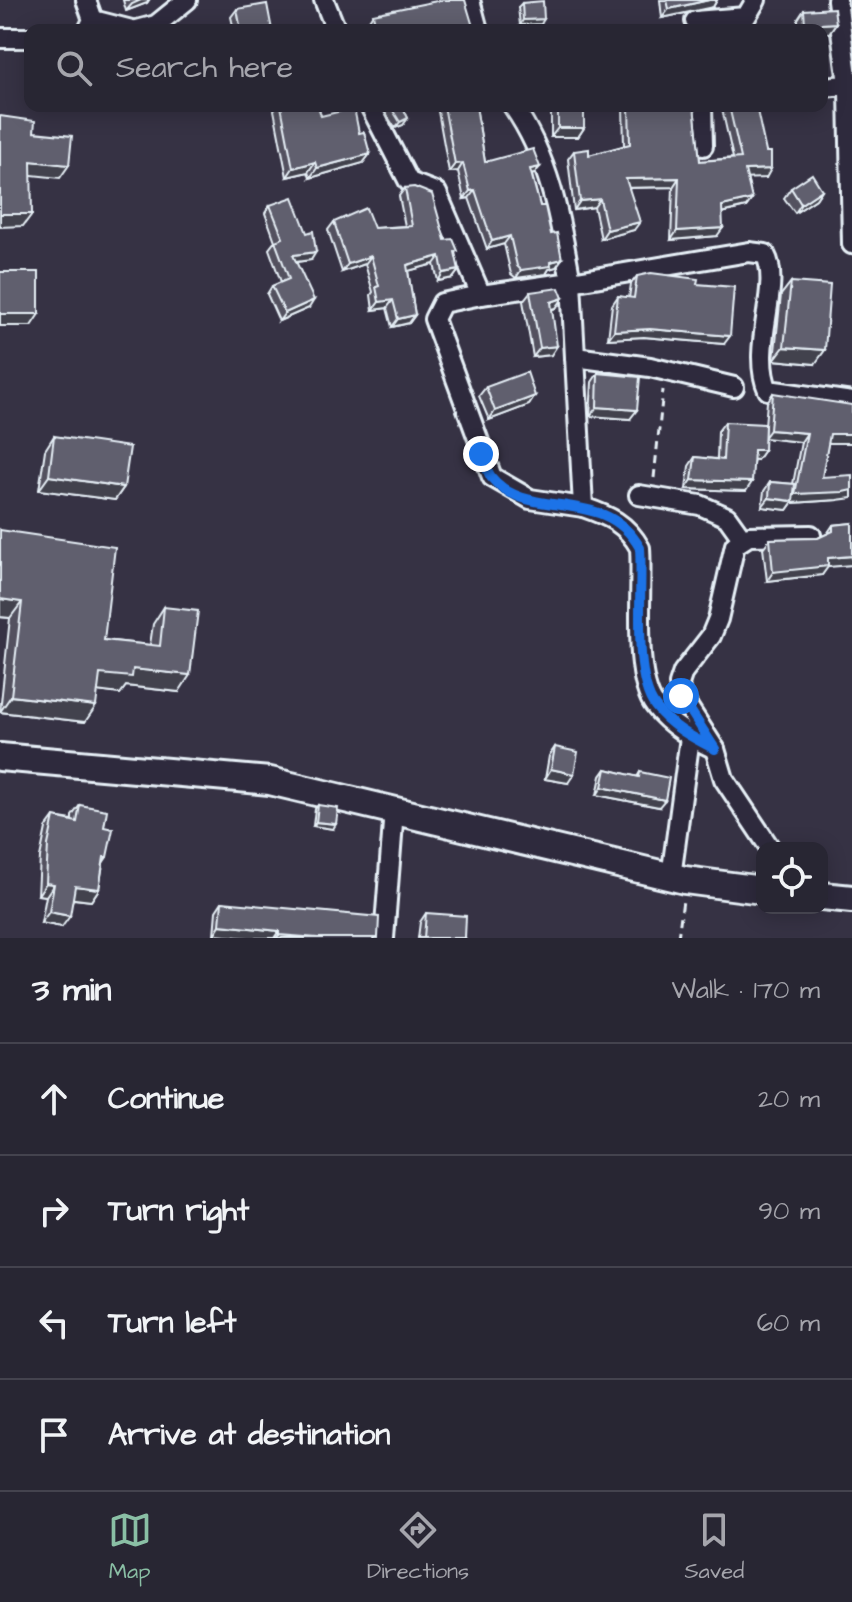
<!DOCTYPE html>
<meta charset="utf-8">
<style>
:root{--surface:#282633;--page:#34323f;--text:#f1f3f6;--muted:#a5a5ac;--line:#44434e;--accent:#8abfa5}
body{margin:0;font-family:"Architects Daughter",sans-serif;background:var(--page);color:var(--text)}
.controls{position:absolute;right:24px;bottom:24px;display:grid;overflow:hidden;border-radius:16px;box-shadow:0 4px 20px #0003}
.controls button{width:72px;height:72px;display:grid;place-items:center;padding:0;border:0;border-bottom:2px solid var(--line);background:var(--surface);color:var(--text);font:40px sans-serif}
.stop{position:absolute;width:24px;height:24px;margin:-18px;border:6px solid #1a73e8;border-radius:50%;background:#fff}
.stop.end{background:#1a73e8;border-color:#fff;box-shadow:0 2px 8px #0008}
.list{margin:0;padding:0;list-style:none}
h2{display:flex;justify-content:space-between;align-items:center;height:104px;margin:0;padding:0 32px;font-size:34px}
h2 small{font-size:26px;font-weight:400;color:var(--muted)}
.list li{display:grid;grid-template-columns:52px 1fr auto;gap:24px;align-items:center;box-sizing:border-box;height:112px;padding:0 32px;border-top:2px solid var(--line)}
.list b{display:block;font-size:30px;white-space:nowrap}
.list em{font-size:26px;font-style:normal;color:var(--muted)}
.icon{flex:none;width:44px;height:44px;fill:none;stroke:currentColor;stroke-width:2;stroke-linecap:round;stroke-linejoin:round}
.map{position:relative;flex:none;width:852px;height:938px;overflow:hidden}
.search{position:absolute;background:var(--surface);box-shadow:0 4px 20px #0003;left:24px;right:24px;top:24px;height:88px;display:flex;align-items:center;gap:20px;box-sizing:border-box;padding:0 28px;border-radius:16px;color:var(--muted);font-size:30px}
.sheet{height:552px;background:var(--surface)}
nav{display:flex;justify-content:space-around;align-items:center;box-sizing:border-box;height:112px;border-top:2px solid var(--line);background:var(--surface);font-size:22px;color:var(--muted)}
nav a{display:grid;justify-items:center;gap:4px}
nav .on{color:var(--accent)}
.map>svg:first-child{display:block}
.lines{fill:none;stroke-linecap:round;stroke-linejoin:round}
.street-casing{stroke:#e8f1f8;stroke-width:24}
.secondary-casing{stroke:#e8f1f8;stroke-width:32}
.path{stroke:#e8f1f8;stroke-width:3;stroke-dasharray:8 6;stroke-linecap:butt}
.street{stroke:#2f2a3d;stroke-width:18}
.secondary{stroke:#2f2a3d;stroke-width:26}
.wall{fill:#53515f;stroke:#e8f1f8;stroke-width:2}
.shaded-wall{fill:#43424d;stroke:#e8f1f8;stroke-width:2}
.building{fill:#605e6e;stroke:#e8f1f8;stroke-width:2}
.route{stroke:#1a73e8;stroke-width:10}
</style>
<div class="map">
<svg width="852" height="938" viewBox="0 0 852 938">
<rect width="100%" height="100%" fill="#363244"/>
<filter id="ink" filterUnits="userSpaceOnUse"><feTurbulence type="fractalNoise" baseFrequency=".0125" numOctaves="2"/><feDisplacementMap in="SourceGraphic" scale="16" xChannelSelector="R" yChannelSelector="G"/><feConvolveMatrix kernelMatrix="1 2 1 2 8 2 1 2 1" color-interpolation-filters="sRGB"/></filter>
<g filter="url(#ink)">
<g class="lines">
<g class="street-casing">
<g id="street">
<polyline points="86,0 93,20 88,30"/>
<polyline points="324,0 336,30"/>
<polyline points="470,0 478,30"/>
<polyline points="837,0 849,91 852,244"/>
<polyline points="93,20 132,30"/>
<polyline points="695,21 746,17 756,0"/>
<polyline points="137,30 156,25 187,0"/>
<polyline points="0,38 30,38"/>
<polyline points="822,87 848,85"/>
<path d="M370,106L409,182L437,193L481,295L571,282L583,507C609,516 626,523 640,548C643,588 632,676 655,706C670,726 693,738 715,749"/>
<path d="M513,106C550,159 560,219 571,282L749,252L765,254C783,286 749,347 768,390L852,402"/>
<polyline points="702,106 703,146"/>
<polyline points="481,295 442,303 434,319 492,477 530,499 583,507"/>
<polyline points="575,357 650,367 734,387"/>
<polyline points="639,495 700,505 727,517 742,538"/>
<polyline points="770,848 724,779 715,749 681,696 679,684 683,672 711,636 718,619 735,545 749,536 811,535"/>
<polyline points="671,877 690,737"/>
<polyline points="384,938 394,810"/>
</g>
</g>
<g class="secondary-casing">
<g id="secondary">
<polyline points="0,757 270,781 685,880 762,890"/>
<polyline points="822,896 852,899"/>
</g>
</g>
<g class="path">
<polyline points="654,478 663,390"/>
<polyline points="678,938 683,900"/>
</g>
<use href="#street" class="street"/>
<use href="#secondary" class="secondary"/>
</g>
<g class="wall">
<polygon points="123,0 149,0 147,3 126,11"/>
<polygon points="660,0 717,0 713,7 662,18"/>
<polygon points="522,3 541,24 520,25 518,7"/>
<polygon points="237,9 272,30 234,30 231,17"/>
<polygon points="804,10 836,23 829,33 822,33 822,30 798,30 798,19"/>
<polygon points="373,14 474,30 370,30 368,22"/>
<polygon points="277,106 318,106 321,116 359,133 370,154 363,163 310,178 308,172 287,177 274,110"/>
<polygon points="381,106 402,106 408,118 403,125 395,128"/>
<polygon points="437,106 476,106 485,162 534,174 532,175 556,267 549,269 546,274 516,278 511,274 504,244 487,249 469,198 464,199 458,171 449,172"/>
<polygon points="551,106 584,106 584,128 578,137 551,137"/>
<polygon points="623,106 694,106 700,161 733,158 722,109 724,106 756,106 766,178 747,178 752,199 746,207 722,213 717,236 671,240 673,187 628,188 634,230 601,239 594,207 574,210 568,159 574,151 589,155 624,146"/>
<polygon points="405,188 455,255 459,270 453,278 438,281 434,264 408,271 415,315 409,323 392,327 387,308 373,310 371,295 373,292 365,264 342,272 328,230 334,222 374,228 405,226 399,196"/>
<polygon points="791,188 822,190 816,199 795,213 784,198"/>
<polygon points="270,205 311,260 296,262 309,308 279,321 267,294 272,286 281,282 269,249 275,241 265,213"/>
<polygon points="637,276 697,284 724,344 644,337 608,339 612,305 618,296 629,298 631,284"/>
<polygon points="791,282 815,364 774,360 781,295"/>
<polygon points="530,292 556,308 552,309 551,355 533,357 523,301"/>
<polygon points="598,373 630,419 590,416 592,382"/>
<polygon points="486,387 535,396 529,405 489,420 479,396"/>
<polygon points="773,393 828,443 822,477 837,500 792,503 787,510 762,507 764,491 770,482 793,484 801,442 764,438 764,450 757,460 754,459 746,491 686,489 689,466 695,457 717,459 718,431 725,422 764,437 767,402"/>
<polygon points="54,436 124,487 115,500 39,490 45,450"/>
<polygon points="852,523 822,575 767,581 763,548 770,539 818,538 827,534 833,525"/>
<polygon points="0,530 104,640 150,645 153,624 164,607 179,692 126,686 120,694 98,691 85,722 0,712 10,618 0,617"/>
<polygon points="555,747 568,783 545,779 549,756"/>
<polygon points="606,769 637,777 640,772 659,807 597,795 601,776"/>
<polygon points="80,805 104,827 107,857 103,863 99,889 91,901 73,899 62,927 41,923 46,896 38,895 40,857 46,828 54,817 72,820 72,816"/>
<polygon points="318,805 333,829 313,826 315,809"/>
<polygon points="222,902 378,938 249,938 214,935 216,911"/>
<polygon points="426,913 465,938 418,938 420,922"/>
</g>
<g class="shaded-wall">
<polygon points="141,0 149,0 147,3 126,11 132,4"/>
<polygon points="709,0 717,0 713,7 662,18 669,9"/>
<polygon points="544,19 541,24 520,25 523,20"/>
<polygon points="836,23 829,33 822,33 822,30 801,30 805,25"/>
<polygon points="413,25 410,30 384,30"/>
<polygon points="408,118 403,125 395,128 400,122"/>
<polygon points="558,128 584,128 578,137 551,137"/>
<polygon points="370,154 363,163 310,178 317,168"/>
<polygon points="31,161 69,165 60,178 22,174"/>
<polygon points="315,162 308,172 287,177 293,168"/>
<polygon points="463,163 458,171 449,172 455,164"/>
<polygon points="540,167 534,174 524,177 530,169"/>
<polygon points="771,169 766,178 739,179 745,170"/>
<polygon points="679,178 673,187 620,188 626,179"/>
<polygon points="475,190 469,198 464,199 470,191"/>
<polygon points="822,190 816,199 795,213 801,204"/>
<polygon points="600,199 594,207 574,210 580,201"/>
<polygon points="752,199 746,207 716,214 722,206"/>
<polygon points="0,214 32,214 23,226 0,227"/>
<polygon points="640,222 634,230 601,239 607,230"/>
<polygon points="723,228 717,236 671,240 677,231"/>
<polygon points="510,236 504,244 487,249 492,241"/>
<polygon points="316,252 311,260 288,263 293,255"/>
<polygon points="371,256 365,264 342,272 348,264"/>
<polygon points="440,256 434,264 401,273 407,265"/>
<polygon points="562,259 556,267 549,269 546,274 516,278 521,270"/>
<polygon points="459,270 453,278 438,281 443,273"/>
<polygon points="563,298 556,308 544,311 551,302"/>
<polygon points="314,300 309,308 279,321 285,313"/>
<polygon points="393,300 387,308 373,310 379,302"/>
<polygon points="0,314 39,314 31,326 0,326"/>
<polygon points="415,315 409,323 392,327 398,319"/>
<polygon points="650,329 730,336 724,344 644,337 608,339 614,331"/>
<polygon points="557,346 551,355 533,357 540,348"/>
<polygon points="784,347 825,350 815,364 774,360"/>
<polygon points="535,396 529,405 489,420 495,411"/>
<polygon points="597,407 637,410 630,419 590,416"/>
<polygon points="770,430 807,433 801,442 764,438"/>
<polygon points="830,434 852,434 852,443 824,443"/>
<polygon points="754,450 764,450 757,460 748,459"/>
<polygon points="49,476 124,487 115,500 39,490"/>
<polygon points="692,480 752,482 746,491 686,489"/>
<polygon points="852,490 852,498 837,500 792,503 787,510 762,507 769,498 790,501 795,494"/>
<polygon points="852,556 852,565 828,567 822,575 767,581 773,572 828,558"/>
<polygon points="0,599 22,602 10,618 0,617"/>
<polygon points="133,669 190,675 179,692 126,686 120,694 88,690 100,674"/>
<polygon points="11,696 96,706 85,722 0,712"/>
<polygon points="551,769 574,774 568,783 545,779"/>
<polygon points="602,787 665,800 659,807 597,795"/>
<polygon points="316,822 336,824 333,829 313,826"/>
<polygon points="46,883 54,884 46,896 38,895"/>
<polygon points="75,886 99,889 91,901 67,898"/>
<polygon points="49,912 70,916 62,927 41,923"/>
<polygon points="220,925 279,931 274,938 249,938 214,935"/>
<polygon points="279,935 318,938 276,938"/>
</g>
<g class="building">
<polygon points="442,0 465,0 474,30 415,30 413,25 384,30 376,30 373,14"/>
<polygon points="667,0 709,0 669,9"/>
<polygon points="543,1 544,19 523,20 522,3"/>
<polygon points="267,4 272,30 241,30 237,9"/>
<polygon points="834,8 836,23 805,25 804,10"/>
<polygon points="281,106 318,106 321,116 354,108 359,133 364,132 370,154 317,168 315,162 293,168"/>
<polygon points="390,106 402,106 408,118 400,122"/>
<polygon points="444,106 476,106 485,162 533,149 540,167 530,169 540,206 545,206 551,234 557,233 562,259 550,262 551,266 521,270 517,266 510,236 492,241 475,190 470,191 463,163 455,164"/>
<rect x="558" y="106" width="26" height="22"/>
<polygon points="629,106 694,106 700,161 741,158 729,106 756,106 766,152 771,152 771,169 745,170 752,199 722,206 723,228 677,231 679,178 626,179 640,222 607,230 600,199 580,201 574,151 589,149 589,155 630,144"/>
<polygon points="0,116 35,121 34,132 72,136 69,165 31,161 32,214 0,214"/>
<polygon points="812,174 822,190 801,204 791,188"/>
<polygon points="414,187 432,194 445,240 453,239 458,251 455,252 459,270 443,273 440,256 407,265 415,315 398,319 393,300 379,302 376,287 379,286 371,256 348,264 334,222 366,208 374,228 412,226 405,188"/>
<polygon points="293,197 307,233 313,231 316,252 293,255 314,300 285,313 272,286 289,279 275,241 283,238 270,205"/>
<rect x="0" y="272" width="39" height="42"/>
<polygon points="651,273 698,279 697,284 734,287 730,336 650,329 614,331 618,296 634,298 637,276"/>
<polygon points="791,282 830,285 825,350 784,347"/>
<polygon points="559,288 563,298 551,302 557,346 540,348 530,292"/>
<polygon points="527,372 535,396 495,411 486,387"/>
<polygon points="598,373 640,377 637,410 597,407"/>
<polygon points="773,393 852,405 852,434 830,434 822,477 852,475 852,490 843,492 795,494 807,433 770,430"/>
<polygon points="725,422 765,424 764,450 754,450 752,482 692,480 695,457 723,460"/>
<polygon points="54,436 130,447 124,487 49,476"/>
<polygon points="770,482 795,484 793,501 769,498"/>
<polygon points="852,523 852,556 828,558 828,566 773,572 770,539 818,538 833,531 833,525"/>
<polygon points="0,530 115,547 104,640 160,646 164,607 198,611 190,675 133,669 132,677 100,674 96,706 11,696 22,602 0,599"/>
<polygon points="555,747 578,752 574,774 551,769"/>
<polygon points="606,769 639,777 640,772 669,778 665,800 602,787"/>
<polygon points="80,805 107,810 104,827 113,829 107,857 104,857 99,889 75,886 70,916 49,912 54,884 46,883 48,845 54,817 77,822"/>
<polygon points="318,805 338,808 336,824 316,822"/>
<polygon points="222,902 379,917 378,938 318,938 279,935 279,931 220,925"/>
<polygon points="426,913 466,916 465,938 424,938"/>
</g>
</g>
<g class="lines" filter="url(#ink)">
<path class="route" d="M481,454C484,461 487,471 491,477C528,523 605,484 640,548C643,588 632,676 655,706C670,726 693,738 715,749L681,696"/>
</g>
</svg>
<div class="controls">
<button><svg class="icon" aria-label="locate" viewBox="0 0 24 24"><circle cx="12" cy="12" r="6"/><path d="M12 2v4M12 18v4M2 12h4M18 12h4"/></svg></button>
</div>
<div class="stop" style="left:681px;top:696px"></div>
<div class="stop end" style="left:481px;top:454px"></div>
<div class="search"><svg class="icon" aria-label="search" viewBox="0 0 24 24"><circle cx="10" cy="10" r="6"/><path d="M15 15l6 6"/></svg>Search here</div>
</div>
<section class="sheet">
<h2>3 min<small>Walk · 170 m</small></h2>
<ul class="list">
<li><svg class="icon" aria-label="ahead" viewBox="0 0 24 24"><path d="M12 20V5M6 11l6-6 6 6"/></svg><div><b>Continue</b></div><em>20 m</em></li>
<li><svg class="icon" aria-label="right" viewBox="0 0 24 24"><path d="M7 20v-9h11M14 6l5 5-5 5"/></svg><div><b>Turn right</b></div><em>90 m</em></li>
<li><svg class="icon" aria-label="left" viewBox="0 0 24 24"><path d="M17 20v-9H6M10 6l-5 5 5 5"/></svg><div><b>Turn left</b></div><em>60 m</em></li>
<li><svg class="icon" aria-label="arrive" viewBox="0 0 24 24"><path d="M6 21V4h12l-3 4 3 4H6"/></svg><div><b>Arrive at destination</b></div></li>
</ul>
</section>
<nav>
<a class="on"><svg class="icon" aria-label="map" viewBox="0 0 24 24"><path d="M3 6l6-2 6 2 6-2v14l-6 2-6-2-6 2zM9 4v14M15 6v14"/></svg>Map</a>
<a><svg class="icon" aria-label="directions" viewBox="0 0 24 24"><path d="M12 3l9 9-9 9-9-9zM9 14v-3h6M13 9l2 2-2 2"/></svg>Directions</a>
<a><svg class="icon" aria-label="saved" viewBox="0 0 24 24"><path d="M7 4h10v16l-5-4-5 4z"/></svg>Saved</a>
</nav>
